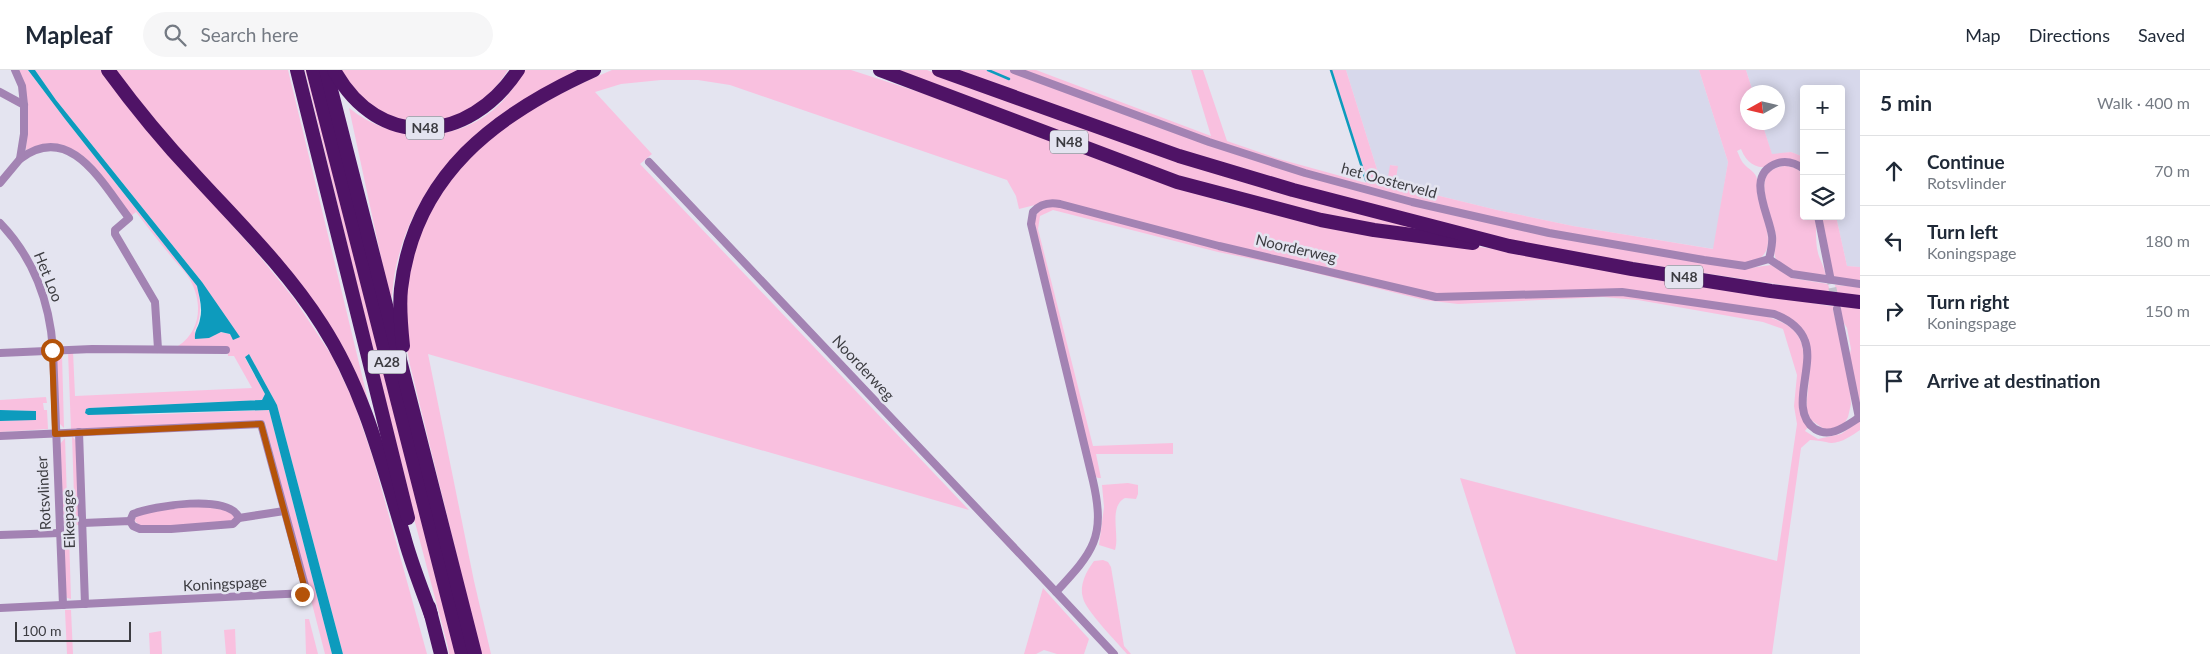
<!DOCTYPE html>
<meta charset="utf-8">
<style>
:root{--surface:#fff;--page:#f6f6f7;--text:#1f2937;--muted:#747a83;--line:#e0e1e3}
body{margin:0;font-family:Lato,sans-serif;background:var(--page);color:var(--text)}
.controls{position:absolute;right:15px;top:15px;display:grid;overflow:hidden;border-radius:5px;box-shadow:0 2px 12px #0003}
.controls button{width:45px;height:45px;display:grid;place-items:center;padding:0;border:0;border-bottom:1px solid var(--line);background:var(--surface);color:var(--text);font:25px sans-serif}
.compass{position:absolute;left:1740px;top:15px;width:45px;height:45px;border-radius:50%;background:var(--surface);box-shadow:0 2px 12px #0003;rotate:262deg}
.scale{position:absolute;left:15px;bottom:12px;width:116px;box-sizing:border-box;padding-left:5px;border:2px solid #3c3c41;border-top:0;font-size:14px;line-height:18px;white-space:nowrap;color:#3c3c41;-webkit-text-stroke:4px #e4e4f0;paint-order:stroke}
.stop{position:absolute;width:15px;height:15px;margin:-11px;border:4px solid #b45309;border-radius:50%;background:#fff}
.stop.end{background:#b45309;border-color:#fff;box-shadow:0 1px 5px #0008}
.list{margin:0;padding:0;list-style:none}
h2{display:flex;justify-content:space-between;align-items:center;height:65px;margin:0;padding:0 20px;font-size:21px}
h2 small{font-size:16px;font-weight:400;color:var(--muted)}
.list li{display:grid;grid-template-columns:32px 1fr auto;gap:15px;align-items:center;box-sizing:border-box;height:70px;padding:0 20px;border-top:1px solid var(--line)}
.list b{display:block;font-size:19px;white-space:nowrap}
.list p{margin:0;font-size:16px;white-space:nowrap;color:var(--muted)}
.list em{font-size:16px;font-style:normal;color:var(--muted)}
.icon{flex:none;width:28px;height:28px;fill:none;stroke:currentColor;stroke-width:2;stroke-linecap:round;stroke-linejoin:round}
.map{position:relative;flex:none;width:1860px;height:584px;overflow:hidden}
header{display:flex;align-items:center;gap:30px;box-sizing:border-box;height:70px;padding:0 25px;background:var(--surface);border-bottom:1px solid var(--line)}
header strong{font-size:24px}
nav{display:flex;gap:28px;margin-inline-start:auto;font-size:18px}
.search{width:350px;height:45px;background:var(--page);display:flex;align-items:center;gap:12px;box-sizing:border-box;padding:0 18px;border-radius:28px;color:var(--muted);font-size:19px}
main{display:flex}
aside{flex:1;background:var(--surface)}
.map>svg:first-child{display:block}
.built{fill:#d7d8eb}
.green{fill:#f9c0df}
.water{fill:#0d9bbd}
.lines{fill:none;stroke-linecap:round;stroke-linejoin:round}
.stream{stroke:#0d9bbd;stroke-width:2.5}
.street-tunnel{stroke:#c2c2cd;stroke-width:8;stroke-dasharray:8 4;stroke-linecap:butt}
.street{stroke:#a383b3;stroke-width:8}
.highway{stroke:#4f1366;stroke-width:14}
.route{stroke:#b45309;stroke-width:6}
.labels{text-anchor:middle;stroke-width:5;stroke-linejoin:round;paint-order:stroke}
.shield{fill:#e4e4f0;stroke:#6e6e76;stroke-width:1}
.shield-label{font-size:14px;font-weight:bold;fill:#3c3c41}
.street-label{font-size:15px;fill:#3c3c41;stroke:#e4e4f0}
</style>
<header>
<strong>Mapleaf</strong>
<div class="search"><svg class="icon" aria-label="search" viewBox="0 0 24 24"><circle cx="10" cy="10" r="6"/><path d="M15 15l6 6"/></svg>Search here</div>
<nav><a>Map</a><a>Directions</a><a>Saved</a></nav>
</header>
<main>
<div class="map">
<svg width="1860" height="584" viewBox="0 0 1860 584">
<rect width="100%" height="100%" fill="#e4e4f0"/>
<g class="built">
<polygon points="1346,0 1699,0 1728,92 1714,179 1573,156 1497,140 1395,115 1397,96 1391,95 1387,113 1381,112"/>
<polygon points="1746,0 1860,0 1860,197 1847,196 1836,146 1841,146 1841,19 1804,19 1804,87 1791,82 1772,85 1762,53 1778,52 1778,22 1753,22"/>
</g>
<g class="green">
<path d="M18,0H28L65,49L197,216C201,234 202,246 194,262L209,268L220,262L230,264L202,212L56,30L35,0H101L140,51L261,188L295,230L332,286L353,330L373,388L427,584H343L277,335L249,284L245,288L265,324L262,330L89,338L135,345L269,340L332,584H325L265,352L71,360L68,282L73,281L75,326L252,318L234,286H228V279L178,276C203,260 203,228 187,205C182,198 175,192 170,185C158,171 147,156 136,142L131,146C113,123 87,77 56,74C46,73 36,77 26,80L28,34Z"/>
<polygon points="112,0 288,0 376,363 349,295"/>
<polygon points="305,0 308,0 456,584 449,584 448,577 408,426"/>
<path d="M338,0H508C482,43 431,66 383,44C377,41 368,39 363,34C353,26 346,11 338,0Z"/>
<path d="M523,0H578C555,13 531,25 509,40C456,74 415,125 399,185C394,201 393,218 391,234L349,38C406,84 492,70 523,0Z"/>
<path d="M612,0H851L956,34L1162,112L1227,133L1384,164L1510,181L1830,236L1860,238V334L1849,288L1851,279L1847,258L1842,250L1840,237L1833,239L1849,312L1851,334L1848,347L1844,354L1834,359H1824L1811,350L1806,339L1811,288L1809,271L1806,266L1787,247L1630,220L1439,225L1220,174L1051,131L1019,139L1016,126L1007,110L730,15L698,10H661L621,14L595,22L652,84L640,94L969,440L428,284L474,511L491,584H481L410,295C408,281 402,264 402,250C402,239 405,227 407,216C423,98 511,43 612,0Z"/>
<polygon points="888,0 927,0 1007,30 1450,163 1381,159 1182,109"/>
<polygon points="959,0 1008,0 1144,52 1375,125 1743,199 1771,195 1792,208 1828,214 1830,222 1836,221 1835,215 1860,217 1860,227 1554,180 1376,139 1128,65"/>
<path d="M1020,0H1036L1211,66L1191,0H1203L1227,71L1279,89L1366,113L1331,0H1346L1381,112L1387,113L1390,95L1398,96L1395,115L1497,140L1573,156L1713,179L1728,92L1699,0H1746L1753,22H1748V52L1762,53L1772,84L1791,82L1804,87V95L1799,92C1776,96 1752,107 1741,79L1737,81C1739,85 1741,91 1744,94C1748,99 1756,102 1757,109C1759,115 1757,122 1758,128C1765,154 1784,193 1739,193C1616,172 1494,153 1375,120C1254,88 1137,43 1020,0Z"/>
<path d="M1787,96L1796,98L1804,105V146H1815C1817,159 1815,171 1818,183C1820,191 1825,198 1826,207C1810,204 1787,205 1776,189C1772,182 1777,173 1776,166C1772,144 1746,97 1787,96Z"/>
<path d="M1053,135L1435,229L1607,223L1756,244C1793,252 1808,264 1803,304C1802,313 1799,323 1800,331C1801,340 1806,349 1808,357L1805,361L1818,369L1841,364L1860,351V360C1851,366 1838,376 1826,372C1820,371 1816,370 1810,370L1801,378L1772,584H1516L1460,408L1777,491L1797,354L1794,336L1797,305L1783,259L1763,252L1638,230L1603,227L1458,234L1424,230L1287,196L1218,182L1053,140L1040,146L1038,159L1093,376L1173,373V384H1096L1101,408H1098L1095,406L1034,151C1037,140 1042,139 1053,135Z"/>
<polygon points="1821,146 1836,146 1847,196 1860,197 1860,212 1834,208"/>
<polygon points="61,283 62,285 64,358 59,353 57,290"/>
<polygon points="46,327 47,333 43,333 44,340 47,340 48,359 0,362 0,351 36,349 35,341 0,340 0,330"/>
<polygon points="72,366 76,371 79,455 75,455"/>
<polygon points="65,368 68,460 64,460 60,374"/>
<path d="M1128,413L1138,415V424L1136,429L1125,428C1108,437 1120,465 1115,480L1099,475L1104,437L1102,415Z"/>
<polygon points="200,436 231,441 235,448 232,451 185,456 139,455 134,450 137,446 157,440"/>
<polygon points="63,464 69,464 71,529 67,528 66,523"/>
<path d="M1103,490L1108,492L1111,497L1124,576L1131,584H1127C1117,572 1086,541 1083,528C1079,515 1086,502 1094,491Z"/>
<polygon points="1043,518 1089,569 1084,584 1057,584 1044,580 1036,584 1024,584"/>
<polygon points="65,540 71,540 73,584 67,584"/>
<polygon points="305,549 309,549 318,584 306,584"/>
<polygon points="235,559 236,584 226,584 224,560"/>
<polygon points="161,561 162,584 150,584 149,563"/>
</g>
<g class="water">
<path d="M28,0H35L56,30L202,212L240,267L233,270L230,264L221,262L209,268L195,269C194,260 199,257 200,249C203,238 199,226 197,216L65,49Z"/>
<polygon points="249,284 277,335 343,584 332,584 269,340 88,345 85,343 86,339 89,338 262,330 265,324 245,287"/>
<polygon points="0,340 36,341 36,350 0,351"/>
</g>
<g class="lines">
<g class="stream">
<polyline points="988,0 1009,9"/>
<polyline points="1331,0 1366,110"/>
</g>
<polyline class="street-tunnel" points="1830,206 1835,231"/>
<g class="street">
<polyline points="1014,0 1209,72 1305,103 1412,132 1549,163 1704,190 1745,196 1769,189 1792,204 1860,214"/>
<polyline points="0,22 24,35"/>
<path d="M20,89C70,51 102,113 129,148L115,160V164L155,232L158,279"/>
<polyline points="649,92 1056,522"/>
<polyline points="0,113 20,89 24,64 24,35 22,16 15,0"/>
<polyline points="1818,146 1830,206"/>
<path d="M0,153C33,187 50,232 53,280L63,535"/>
<path d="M1769,189C1771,181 1773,173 1772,166C1769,143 1744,104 1778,93C1788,90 1797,94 1804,99"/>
<polyline points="1837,239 1859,348"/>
<polyline points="0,283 92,279 226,280"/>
<polyline points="79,362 85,534"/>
<polyline points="0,366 261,354 307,523 0,538"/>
<path d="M130,451L133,444C153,436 229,423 239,448"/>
<polyline points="83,453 130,451 133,456 140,459 171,459 233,454 239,448 284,441"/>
<polyline points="0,465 60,463"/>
<path d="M1114,584L1056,522C1093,482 1106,468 1093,411L1031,154L1033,142C1040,134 1050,132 1060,134L1219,176L1436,227L1622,222L1774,244C1787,249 1800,257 1805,271C1815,297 1788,341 1815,359C1831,369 1847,355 1860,347"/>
</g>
<g class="highway">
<path d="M108,0C135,37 164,72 195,105C239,153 287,200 322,255C364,320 382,393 404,466C411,493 422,519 431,545"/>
<polyline points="297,0 408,448"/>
<polyline points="313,0 462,584"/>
<polyline points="326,0 475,584"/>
<path d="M334,0C379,82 469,74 518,0"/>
<polyline points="880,0 1177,112 1321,150 1374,160 1473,173"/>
<polyline points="939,0 1179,86 1293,120 1509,176 1632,199 1771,221 1860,232"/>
<path d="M403,276C401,257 399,237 401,219C414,105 496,44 594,0"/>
<polyline points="429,537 441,584"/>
</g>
</g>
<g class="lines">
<polyline class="route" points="52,280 55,364 261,354 306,523 302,524"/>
</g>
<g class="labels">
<g class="shield">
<rect x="406" y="46.5" width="38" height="23" rx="4"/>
<rect x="1050" y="60.5" width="38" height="23" rx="4"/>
<rect x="1665" y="195.5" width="38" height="23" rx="4"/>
<rect x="368" y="280.5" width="38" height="23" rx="4"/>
</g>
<g class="shield-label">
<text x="425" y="63">N48</text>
<text x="1069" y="77">N48</text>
<text x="1684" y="212">N48</text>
<text x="387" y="297">A28</text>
</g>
<g class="street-label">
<text transform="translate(1389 111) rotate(15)" y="5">het Oosterveld</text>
<text transform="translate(1296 179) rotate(13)" y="5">Noorderweg</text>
<text transform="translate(48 207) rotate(68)" y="5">Het Loo</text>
<text transform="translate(863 298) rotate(47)" y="5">Noorderweg</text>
<text transform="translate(44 423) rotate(-93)" y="5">Rotsvlinder</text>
<text transform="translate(69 449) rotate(-92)" y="5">Eikepage</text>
<text transform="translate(225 514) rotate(-3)" y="5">Koningspage</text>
</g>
</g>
</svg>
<div class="controls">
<button>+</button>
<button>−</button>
<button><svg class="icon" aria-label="layers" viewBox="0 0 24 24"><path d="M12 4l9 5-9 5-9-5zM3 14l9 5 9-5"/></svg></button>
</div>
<svg class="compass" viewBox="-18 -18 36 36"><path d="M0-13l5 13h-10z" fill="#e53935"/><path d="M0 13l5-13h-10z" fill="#747a83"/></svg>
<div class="scale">100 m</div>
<div class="stop" style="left:52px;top:280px"></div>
<div class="stop end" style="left:302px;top:524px"></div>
</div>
<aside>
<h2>5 min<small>Walk · 400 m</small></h2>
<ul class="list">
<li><svg class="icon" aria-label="ahead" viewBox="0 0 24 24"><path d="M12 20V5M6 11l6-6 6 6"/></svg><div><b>Continue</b><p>Rotsvlinder</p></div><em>70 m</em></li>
<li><svg class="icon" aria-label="left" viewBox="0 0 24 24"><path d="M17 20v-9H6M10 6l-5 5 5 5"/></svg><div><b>Turn left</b><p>Koningspage</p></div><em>180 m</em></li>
<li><svg class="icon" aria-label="right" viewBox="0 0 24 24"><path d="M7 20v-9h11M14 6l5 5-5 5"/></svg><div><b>Turn right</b><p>Koningspage</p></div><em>150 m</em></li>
<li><svg class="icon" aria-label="arrive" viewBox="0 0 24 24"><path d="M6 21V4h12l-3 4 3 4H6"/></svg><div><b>Arrive at destination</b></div></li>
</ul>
</aside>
</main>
